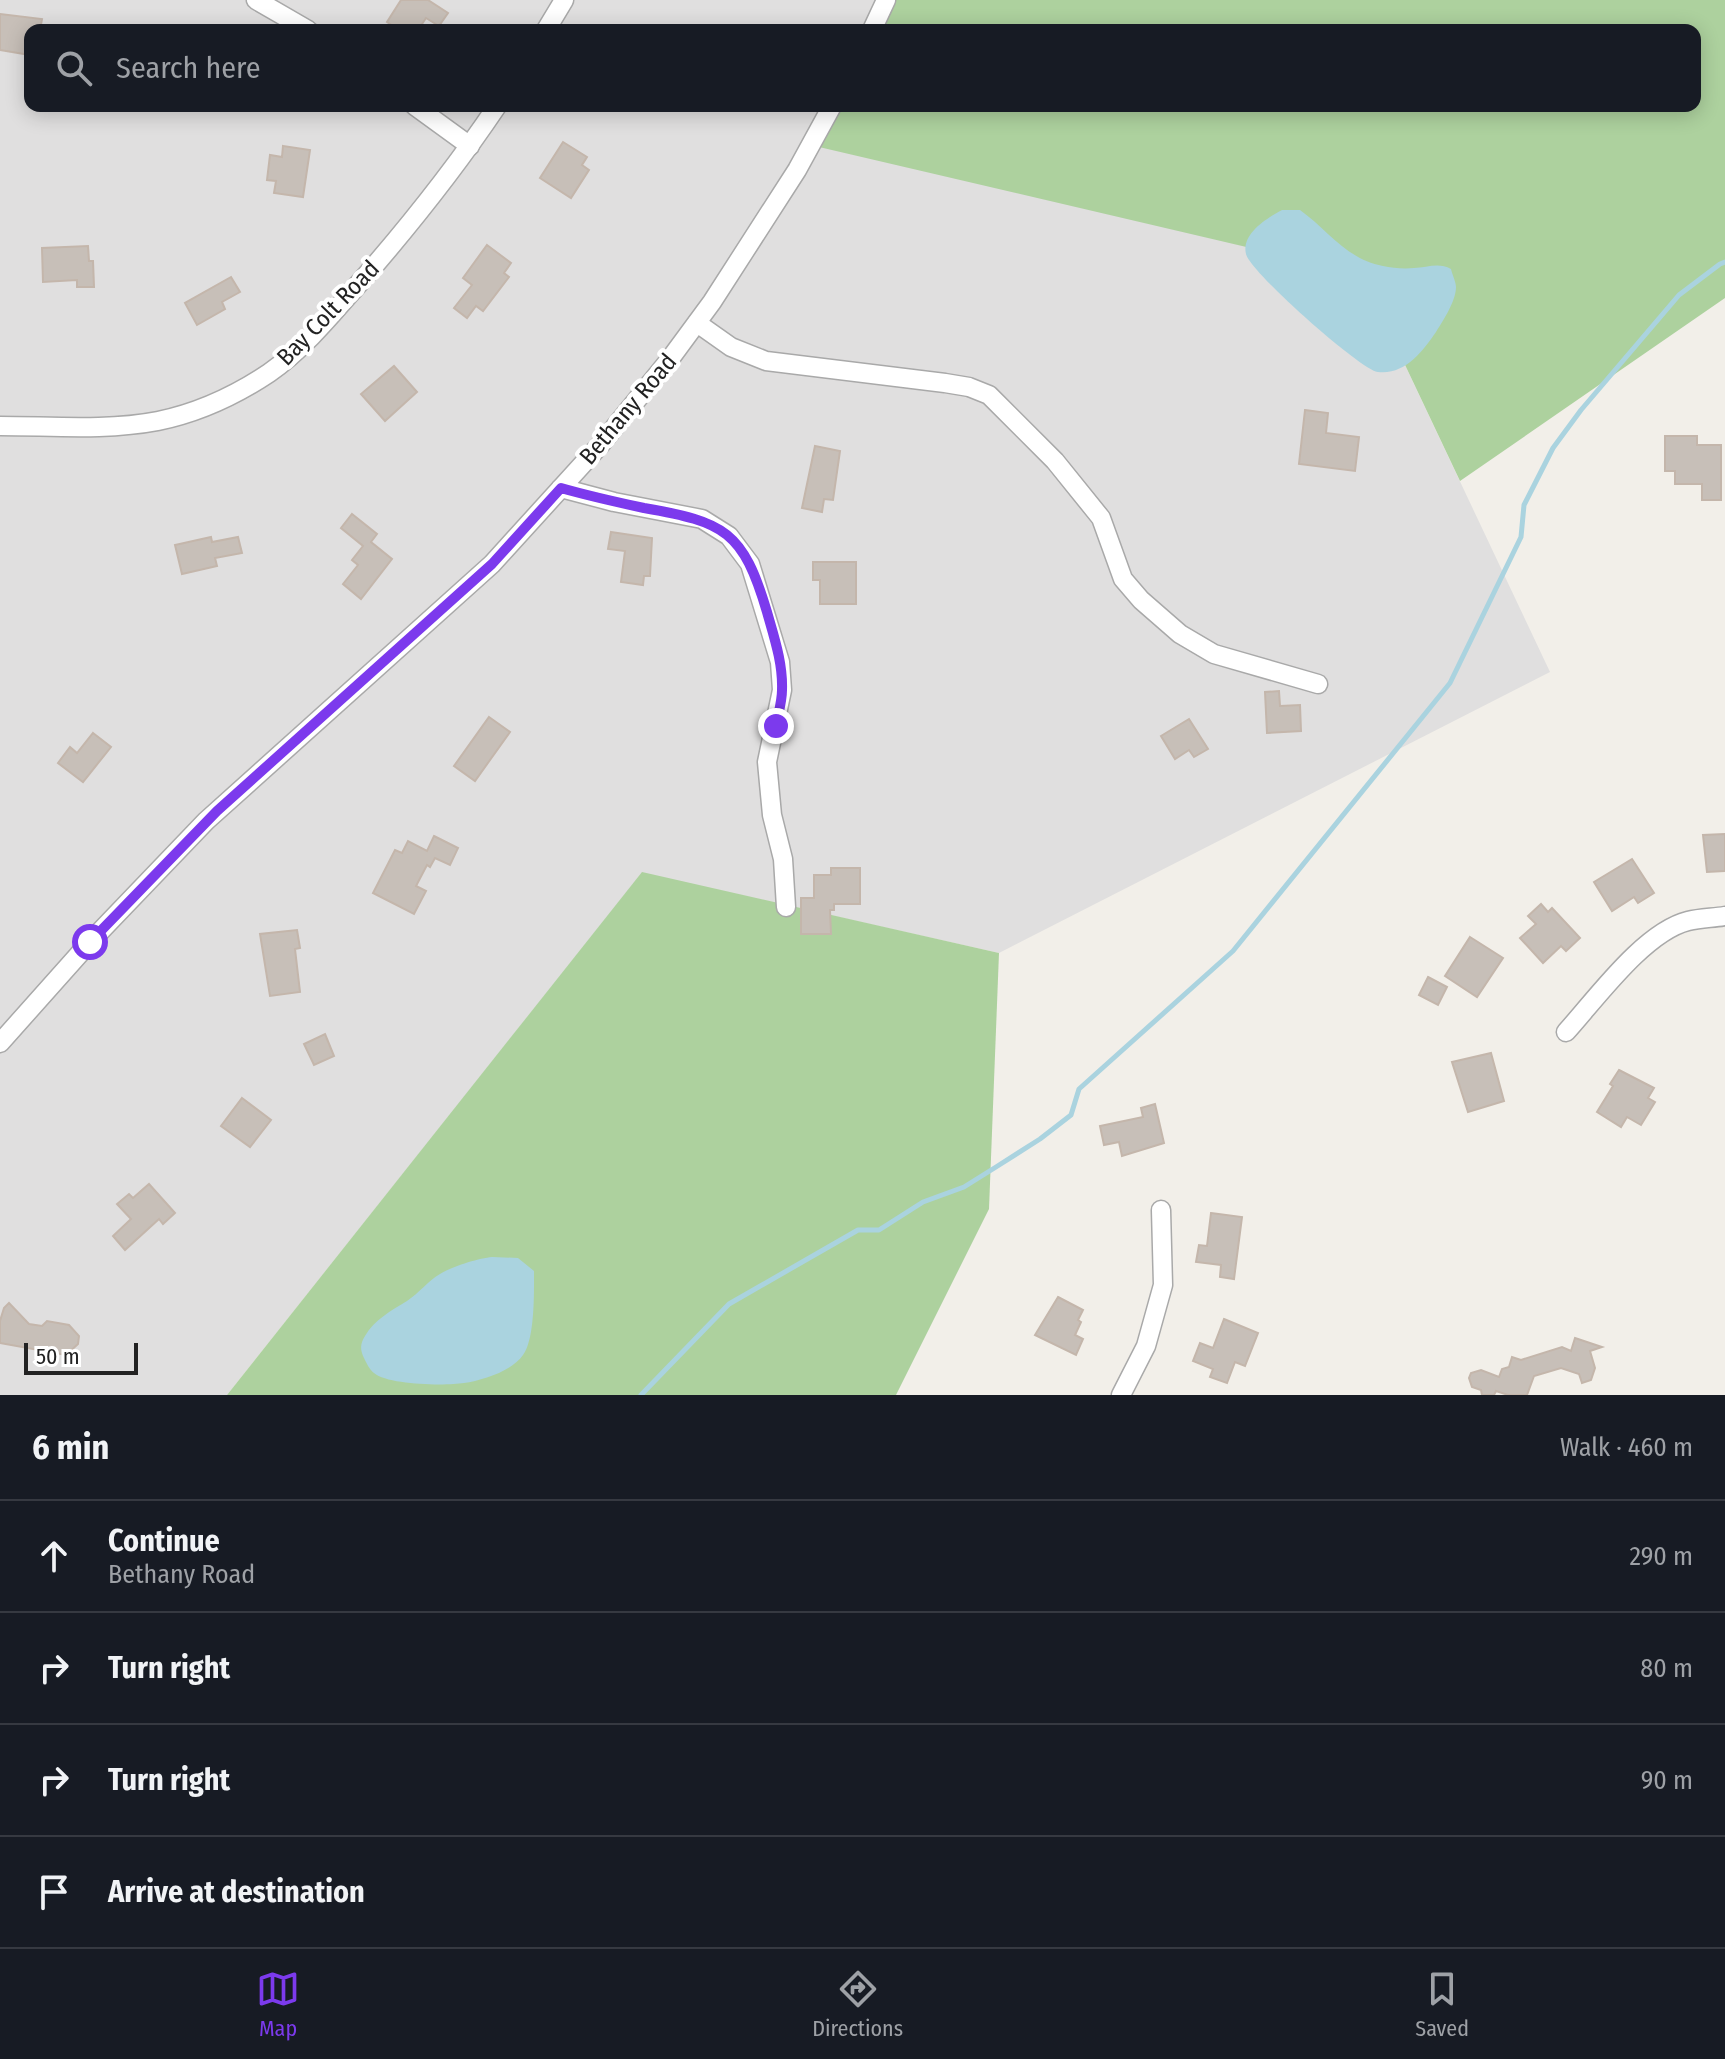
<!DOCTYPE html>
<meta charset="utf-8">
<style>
:root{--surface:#171b24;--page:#242831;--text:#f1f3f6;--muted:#9ea1a6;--line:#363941;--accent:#7c3aed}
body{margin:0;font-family:"Fira Sans Condensed",sans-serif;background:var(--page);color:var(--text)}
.scale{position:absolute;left:24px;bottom:20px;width:114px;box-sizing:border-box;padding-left:8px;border:4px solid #222;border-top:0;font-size:22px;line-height:28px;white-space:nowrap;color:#222;-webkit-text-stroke:6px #fff;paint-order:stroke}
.stop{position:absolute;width:24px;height:24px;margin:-18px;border:6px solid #7c3aed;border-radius:50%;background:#fff}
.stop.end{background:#7c3aed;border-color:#fff;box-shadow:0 2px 8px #0008}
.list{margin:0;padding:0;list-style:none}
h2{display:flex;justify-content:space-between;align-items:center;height:104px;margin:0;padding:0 32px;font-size:34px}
h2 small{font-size:26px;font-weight:400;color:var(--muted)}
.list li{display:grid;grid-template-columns:52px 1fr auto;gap:24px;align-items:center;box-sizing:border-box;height:112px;padding:0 32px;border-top:2px solid var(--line)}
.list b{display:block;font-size:30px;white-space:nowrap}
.list p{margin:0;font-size:26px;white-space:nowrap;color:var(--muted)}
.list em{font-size:26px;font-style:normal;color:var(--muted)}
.icon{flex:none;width:44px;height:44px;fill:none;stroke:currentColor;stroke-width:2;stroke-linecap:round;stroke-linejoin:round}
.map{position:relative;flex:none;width:1725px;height:1395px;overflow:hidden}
.search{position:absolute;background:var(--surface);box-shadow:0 4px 20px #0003;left:24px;right:24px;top:24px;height:88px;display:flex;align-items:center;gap:20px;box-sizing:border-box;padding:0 28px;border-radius:16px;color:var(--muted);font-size:30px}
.sheet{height:552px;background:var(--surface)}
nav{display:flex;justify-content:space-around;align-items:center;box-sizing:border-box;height:112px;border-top:2px solid var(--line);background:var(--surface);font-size:22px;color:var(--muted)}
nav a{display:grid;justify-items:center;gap:4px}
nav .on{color:var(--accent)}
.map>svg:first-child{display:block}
.residential{fill:#e0dfdf}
.forest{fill:#add19e}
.water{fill:#aad3df}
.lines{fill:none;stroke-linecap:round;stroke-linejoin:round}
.stream{stroke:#aad3df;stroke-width:5}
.building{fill:#c7bfb8;stroke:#c4b6ab;stroke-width:2}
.minor-casing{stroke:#a9a9a9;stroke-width:21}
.minor{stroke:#fff;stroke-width:18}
.route{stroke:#7c3aed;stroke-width:10}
.labels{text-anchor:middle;stroke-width:8;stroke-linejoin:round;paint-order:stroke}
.street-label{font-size:24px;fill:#222;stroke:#fff}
</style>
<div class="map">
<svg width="1725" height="1395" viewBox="0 0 1725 1395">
<rect width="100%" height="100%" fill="#f2efe9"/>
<polygon class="residential" points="0,0 892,0 877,30 30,30 30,106 839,106 1362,274 1550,672 999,953 642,873 227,1395 0,1395"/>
<g class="forest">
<polygon points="892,0 1725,0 1725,298 1460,481 1362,274 819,147 839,106 1695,106 1695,30 877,30"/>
<polygon points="642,872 999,953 989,1209 896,1395 227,1395"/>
</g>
<g class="water">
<path d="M1282,210H1300C1328,230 1346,259 1383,266C1392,268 1404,269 1414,268C1427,268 1438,262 1451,269C1452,274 1456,282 1456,287C1456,301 1443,321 1436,332C1422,352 1405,375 1378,372C1361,370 1250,272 1246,254C1241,234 1267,218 1282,210Z"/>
<path d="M492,1257L518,1258L534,1271C534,1292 535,1339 523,1355C512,1371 483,1380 464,1383C445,1386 388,1385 374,1373C369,1369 367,1364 364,1358C360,1350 360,1344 365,1336C374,1320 392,1310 407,1301C419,1293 428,1281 440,1274C451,1267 479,1258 492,1257Z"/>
</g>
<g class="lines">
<polyline class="stream" points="641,1395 729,1304 858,1230 879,1230 923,1202 964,1187 996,1167 1040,1139 1071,1115 1079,1089 1233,951 1450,683 1521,537 1524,505 1553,448 1581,410 1679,295 1720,264 1725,262"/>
</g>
<g class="building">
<polygon points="401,0 428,0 448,13 439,26 426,18 418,30 399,30 387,22"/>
<polygon points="0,14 42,19 40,30 30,30 30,55 0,50"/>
<polygon points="563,142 587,157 582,165 589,170 571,198 540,178"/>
<polygon points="283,146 310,150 303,197 274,193 276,181 267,180 270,155 282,157"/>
<polygon points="487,245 511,263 504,273 509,277 483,311 476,306 467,318 454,308 472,285 463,278"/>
<polygon points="88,246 89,261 93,261 94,287 77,287 77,280 43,282 42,248"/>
<polygon points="231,277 240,292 222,302 225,309 197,325 185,303"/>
<polygon points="394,366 417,392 385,421 361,394"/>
<polygon points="1305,410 1328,413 1326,433 1359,437 1355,471 1299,464"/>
<polygon points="1665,436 1697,436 1697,445 1721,445 1721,500 1702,500 1702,484 1675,484 1675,471 1665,471"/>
<polygon points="815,446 840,451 833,500 824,499 822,512 802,508"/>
<polygon points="352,514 377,534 371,542 392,559 361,599 343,584 358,565 352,560 363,546 341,528"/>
<polygon points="611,532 652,538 650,576 644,576 643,585 621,582 625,551 608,549"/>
<polygon points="211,537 212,542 238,537 242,553 215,558 217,566 182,574 175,545"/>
<polygon points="813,562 856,562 856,604 820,604 820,580 813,580"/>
<polygon points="1279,691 1280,706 1300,705 1301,731 1267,733 1265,692"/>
<polygon points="489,717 510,732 475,781 454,766"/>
<polygon points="1189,719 1208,749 1194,757 1189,750 1175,759 1161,736"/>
<polygon points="93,733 111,747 83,782 58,763 70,747 77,753"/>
<polygon points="1725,834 1725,871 1707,872 1703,835"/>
<polygon points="434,836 458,848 450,865 435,858 430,867 427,865 416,886 426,891 414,914 373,893 395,850 402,853 408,841 427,851"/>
<polygon points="1632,859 1654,893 1638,903 1634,897 1612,911 1594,882"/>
<polygon points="831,868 860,868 860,904 834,904 834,910 830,910 831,934 801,934 801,898 814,898 814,875 831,875"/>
<polygon points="1541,904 1548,912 1552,908 1580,938 1566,951 1561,946 1543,963 1520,938 1536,924 1528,916"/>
<polygon points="297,930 300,948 295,949 300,992 270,996 260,934"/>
<polygon points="1470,937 1503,958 1477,997 1445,976"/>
<polygon points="1428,977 1447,987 1438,1005 1419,995"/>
<polygon points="325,1034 334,1056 314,1065 304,1044"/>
<polygon points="1491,1053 1504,1101 1468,1112 1452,1062"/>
<polygon points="1619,1070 1654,1088 1648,1098 1655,1102 1641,1125 1627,1117 1621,1127 1597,1112 1613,1086 1610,1084"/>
<polygon points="242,1098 271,1120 250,1147 221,1126"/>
<polygon points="1155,1104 1164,1143 1122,1156 1119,1142 1104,1145 1100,1126 1143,1117 1141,1108"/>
<polygon points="149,1184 175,1213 163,1224 159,1219 125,1250 113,1236 131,1219 117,1204 129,1194 133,1198"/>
<polygon points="1211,1213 1242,1217 1234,1279 1220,1277 1221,1265 1196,1262 1199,1245 1207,1246"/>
<polygon points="1058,1297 1083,1310 1078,1320 1081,1322 1075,1335 1083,1339 1076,1355 1035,1335"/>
<polygon points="9,1303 29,1324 42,1326 47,1321 69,1325 79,1336 78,1344 66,1355 0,1343 0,1321 4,1308"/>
<polygon points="1224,1319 1258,1333 1245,1366 1235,1362 1227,1383 1210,1377 1213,1369 1193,1361 1200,1343 1213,1348"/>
<polygon points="1575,1338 1602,1347 1590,1351 1595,1368 1591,1380 1582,1383 1579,1374 1561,1368 1534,1376 1527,1395 1508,1395 1496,1391 1494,1395 1482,1395 1481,1390 1472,1387 1469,1378 1471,1373 1481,1370 1499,1377 1502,1369 1509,1367 1512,1357 1521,1360 1562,1347 1571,1351"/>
</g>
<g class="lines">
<g class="minor-casing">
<g id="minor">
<polyline points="256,0 308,30"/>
<polyline points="546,30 564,0"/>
<polyline points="872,30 886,0"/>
<polyline points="415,106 470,146"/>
<polyline points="697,323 731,347 766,361 945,383 969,387 989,395 1055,461 1101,518 1123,579 1141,600 1180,634 1214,654 1318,684"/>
<path d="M0,426C52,426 106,431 158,421C197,413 236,395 269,373C302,350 328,319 355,288C406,230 454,170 497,106"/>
<polyline points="561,488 614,502 702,519 729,536 750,564 780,662 782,690 767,762 772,815 783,859 786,907"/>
<path d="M1566,1032C1596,999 1644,932 1688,921C1700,918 1713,918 1725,916"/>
<polyline points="0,1043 90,942 206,821 492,564 601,444 670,359 712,302 797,170 832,106"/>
<polyline points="1121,1395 1146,1346 1163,1285 1161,1210"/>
</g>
</g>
<use href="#minor" class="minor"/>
</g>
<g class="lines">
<path class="route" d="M90,942L217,811L492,564L561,488C589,496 616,502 644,508C725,522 743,531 767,612C774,637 783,663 782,690C782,702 778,714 776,726"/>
</g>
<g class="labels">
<g class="street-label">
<text transform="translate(328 313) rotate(-46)" y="8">Bay Colt Road</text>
<text transform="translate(628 409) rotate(-50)" y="8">Bethany Road</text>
</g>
</g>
</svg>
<div class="scale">50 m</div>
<div class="stop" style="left:90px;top:942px"></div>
<div class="stop end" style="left:776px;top:726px"></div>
<div class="search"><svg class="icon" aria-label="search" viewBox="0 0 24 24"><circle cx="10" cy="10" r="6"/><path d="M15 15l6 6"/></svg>Search here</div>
</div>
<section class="sheet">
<h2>6 min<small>Walk · 460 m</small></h2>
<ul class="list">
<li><svg class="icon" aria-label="ahead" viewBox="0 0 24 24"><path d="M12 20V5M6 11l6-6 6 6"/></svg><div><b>Continue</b><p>Bethany Road</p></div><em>290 m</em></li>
<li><svg class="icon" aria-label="right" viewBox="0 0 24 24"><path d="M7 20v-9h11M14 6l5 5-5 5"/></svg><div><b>Turn right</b></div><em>80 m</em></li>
<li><svg class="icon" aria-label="right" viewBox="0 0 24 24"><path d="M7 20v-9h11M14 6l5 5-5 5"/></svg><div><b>Turn right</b></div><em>90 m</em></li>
<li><svg class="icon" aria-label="arrive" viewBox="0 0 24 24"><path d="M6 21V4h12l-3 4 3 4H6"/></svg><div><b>Arrive at destination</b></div></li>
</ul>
</section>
<nav>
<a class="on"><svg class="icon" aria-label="map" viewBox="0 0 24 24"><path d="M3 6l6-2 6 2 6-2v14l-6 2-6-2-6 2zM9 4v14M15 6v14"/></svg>Map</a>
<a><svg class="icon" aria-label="directions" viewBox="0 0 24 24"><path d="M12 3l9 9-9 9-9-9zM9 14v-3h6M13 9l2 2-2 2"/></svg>Directions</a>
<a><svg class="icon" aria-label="saved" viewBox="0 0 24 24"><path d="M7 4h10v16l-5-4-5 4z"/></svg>Saved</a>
</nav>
